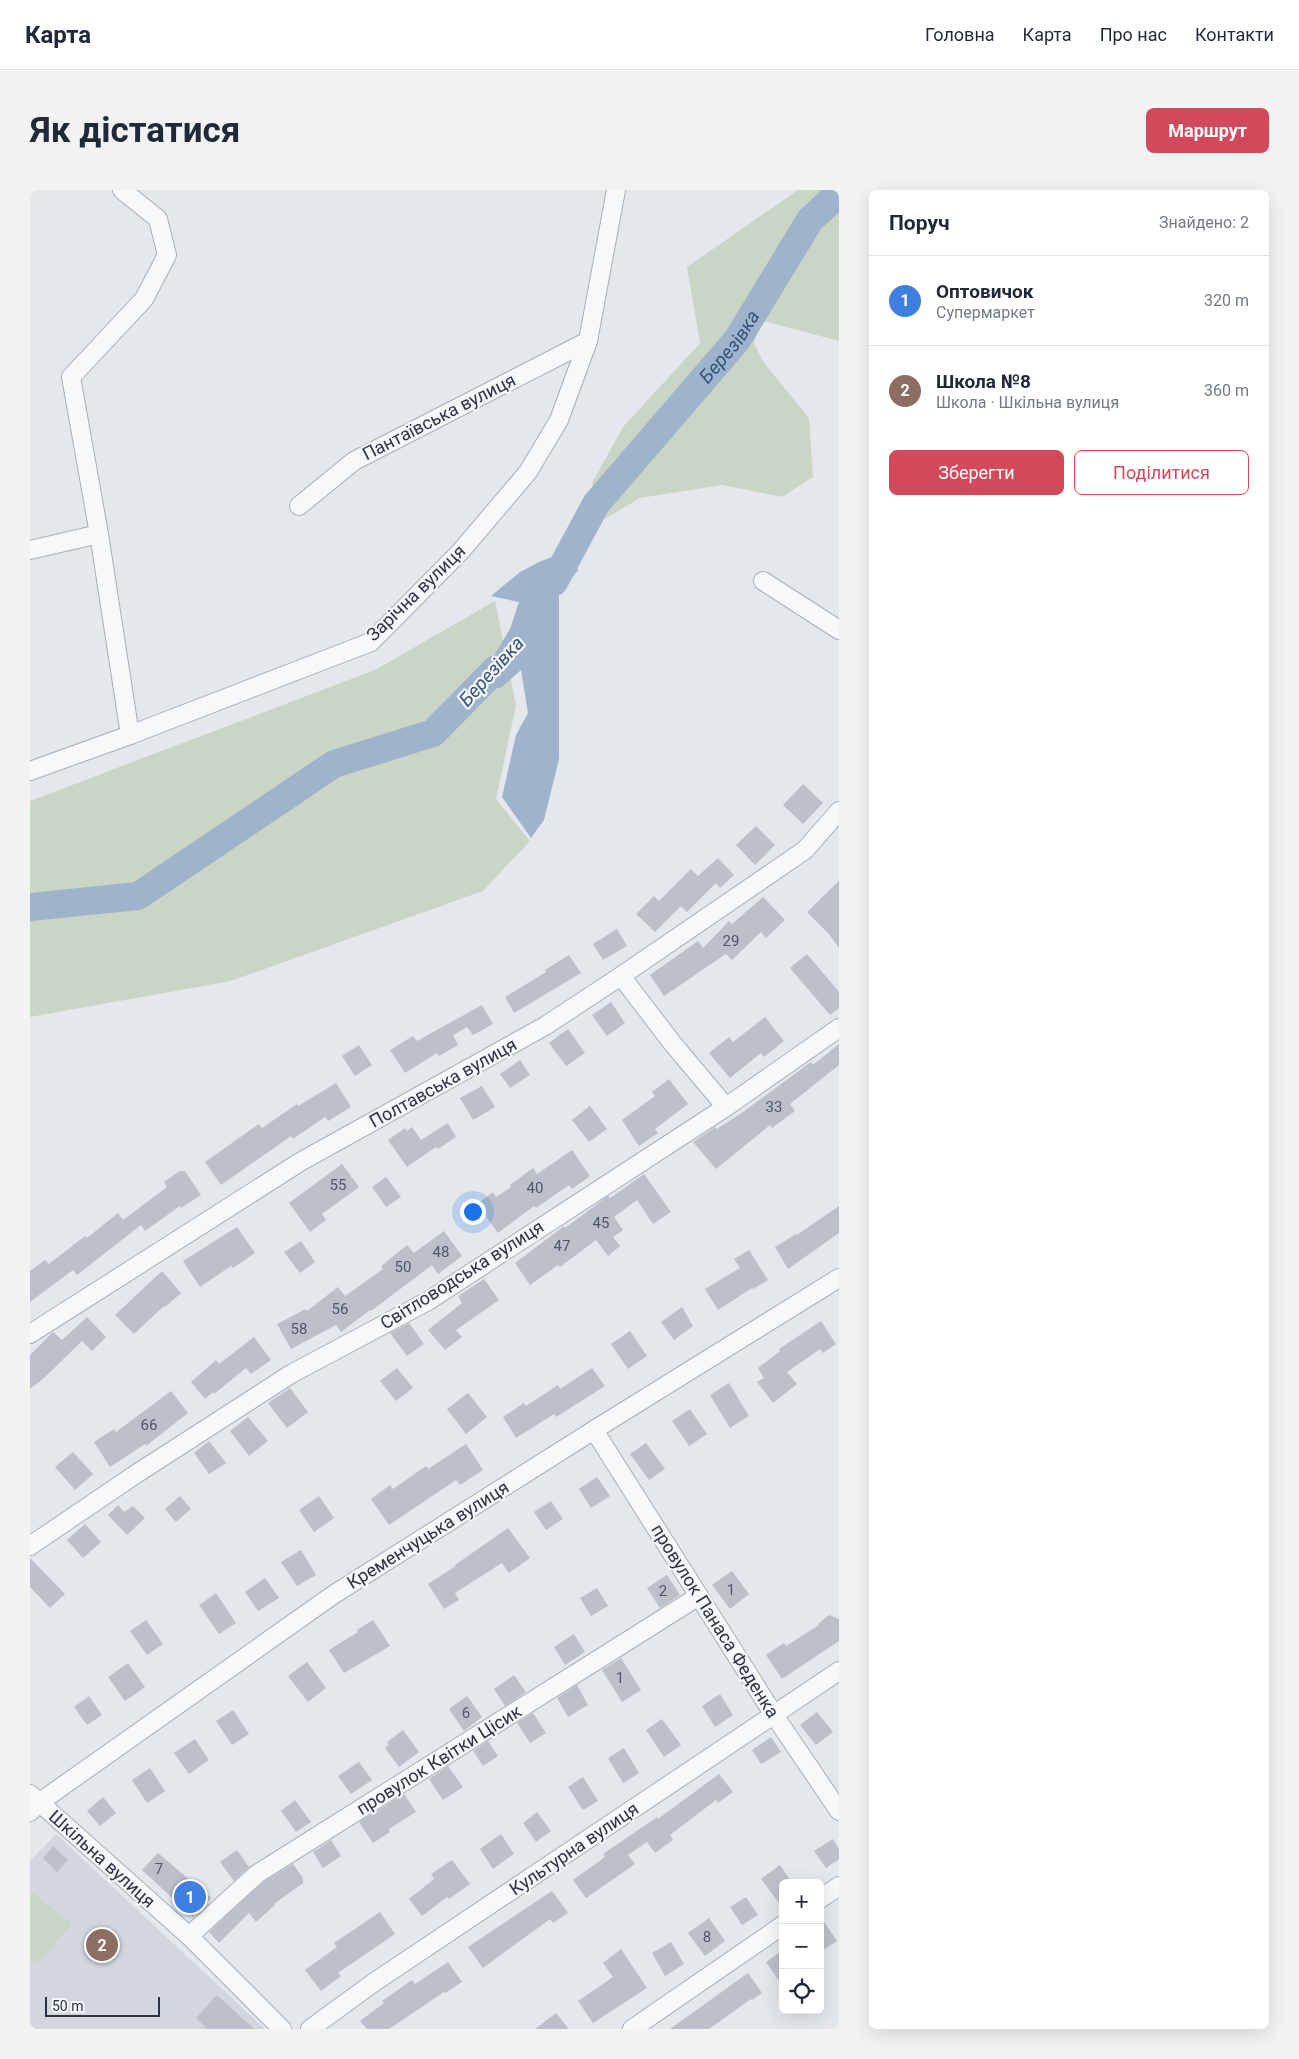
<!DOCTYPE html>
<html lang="uk">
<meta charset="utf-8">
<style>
:root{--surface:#fff;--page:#f2f2f3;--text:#1f2937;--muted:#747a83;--line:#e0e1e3;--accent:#d1495b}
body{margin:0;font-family:Roboto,sans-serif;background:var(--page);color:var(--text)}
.controls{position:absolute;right:15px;bottom:15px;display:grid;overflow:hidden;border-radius:8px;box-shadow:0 5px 20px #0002}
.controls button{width:45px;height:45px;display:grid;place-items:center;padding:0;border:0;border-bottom:1px solid var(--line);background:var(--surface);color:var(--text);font:25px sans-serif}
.scale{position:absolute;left:15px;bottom:12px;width:115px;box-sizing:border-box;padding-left:5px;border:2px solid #2b3445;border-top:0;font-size:14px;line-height:18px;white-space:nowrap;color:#2b3445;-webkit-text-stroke:4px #f4f6f9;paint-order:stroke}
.you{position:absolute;left:442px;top:1021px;width:18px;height:18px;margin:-12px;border:4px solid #fff;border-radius:50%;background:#1a73e8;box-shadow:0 0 0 8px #1a73e833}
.badge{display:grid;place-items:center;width:32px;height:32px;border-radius:50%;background:var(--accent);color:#fff;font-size:16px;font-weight:700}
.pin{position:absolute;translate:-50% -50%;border:2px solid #fff;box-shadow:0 1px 5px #0006}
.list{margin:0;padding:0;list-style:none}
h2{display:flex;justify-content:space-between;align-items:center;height:65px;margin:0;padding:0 20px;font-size:21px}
h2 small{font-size:16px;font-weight:400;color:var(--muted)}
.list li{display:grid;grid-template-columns:32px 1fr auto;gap:15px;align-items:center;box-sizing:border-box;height:90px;padding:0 20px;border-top:1px solid var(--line)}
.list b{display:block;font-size:19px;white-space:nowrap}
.list p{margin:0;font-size:16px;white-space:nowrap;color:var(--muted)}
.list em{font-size:16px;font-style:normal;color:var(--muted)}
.actions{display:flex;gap:10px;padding:15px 20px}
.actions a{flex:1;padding:11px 0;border:1px solid var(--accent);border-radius:8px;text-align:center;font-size:18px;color:var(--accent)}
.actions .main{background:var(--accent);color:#fff}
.icon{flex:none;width:28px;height:28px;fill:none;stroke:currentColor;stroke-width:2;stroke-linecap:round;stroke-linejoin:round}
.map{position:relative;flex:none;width:809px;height:1839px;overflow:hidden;border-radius:8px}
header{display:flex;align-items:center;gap:30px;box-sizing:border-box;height:70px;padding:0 25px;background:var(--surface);border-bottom:1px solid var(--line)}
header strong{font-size:24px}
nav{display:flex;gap:28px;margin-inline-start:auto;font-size:18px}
.intro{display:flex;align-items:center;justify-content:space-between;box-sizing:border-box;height:120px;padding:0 30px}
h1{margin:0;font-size:35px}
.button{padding:12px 22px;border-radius:8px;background:var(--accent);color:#fff;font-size:18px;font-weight:700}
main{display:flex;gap:30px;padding:0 30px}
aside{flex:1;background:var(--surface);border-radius:8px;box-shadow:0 5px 20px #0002}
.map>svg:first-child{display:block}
.built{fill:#d2d6de}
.green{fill:#c9d6c5}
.water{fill:#9fb4cc}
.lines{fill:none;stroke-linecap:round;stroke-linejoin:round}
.river{stroke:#9fb4cc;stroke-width:28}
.building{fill:#bbc0ca}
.minor-casing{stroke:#a9aeb7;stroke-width:20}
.minor{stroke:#f7f8fa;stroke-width:18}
.labels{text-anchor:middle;stroke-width:4.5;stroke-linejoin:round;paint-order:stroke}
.number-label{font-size:15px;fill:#4f5766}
.street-label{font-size:18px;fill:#2b3445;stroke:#f4f6f9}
.water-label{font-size:19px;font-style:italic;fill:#34527a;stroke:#f4f6f9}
</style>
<header>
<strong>Карта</strong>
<nav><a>Головна</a><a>Карта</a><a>Про нас</a><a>Контакти</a></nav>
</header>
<div class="intro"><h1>Як дістатися</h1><a class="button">Маршрут</a></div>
<main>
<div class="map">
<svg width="809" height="1839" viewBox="0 0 809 1839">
<rect width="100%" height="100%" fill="#e4e7ec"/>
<polygon class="built" points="26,1644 235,1839 0,1839 0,1671"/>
<g class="green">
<polygon points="768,0 809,0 809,151 730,130 724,153 734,173 779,228 783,287 752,307 692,295 610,308 573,330 562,293 593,237 670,153 657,77"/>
<polygon points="465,411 486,515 466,609 500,651 453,701 201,791 0,827 0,611 345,480"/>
<polygon points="3,1703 42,1734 7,1774 0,1769 0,1706"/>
</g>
<polygon class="water" points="541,360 548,380 529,405 529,569 514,630 501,648 472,607 486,545 498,523 491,480 472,497 440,505 480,439 489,412 461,406 490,382 509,372"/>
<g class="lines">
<g class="river">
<path id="s1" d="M524,392L566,314L707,150L780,30L809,3"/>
<polyline points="0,717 108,706 304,574 403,543 466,479"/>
</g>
</g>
<g class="building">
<polygon points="773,594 793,613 773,634 753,615"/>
<polygon points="726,636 745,655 725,675 706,655"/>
<polygon points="688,668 704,685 690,698 686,693 657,722 651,716 625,742 606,724 624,706 629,711 661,679 668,686"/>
<polygon points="809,691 809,758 799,744 777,722"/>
<polygon points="733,707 755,730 736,748 731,742 702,770 696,764 634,806 620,785 668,751 673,758 699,731 702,734"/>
<polygon points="587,739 597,756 573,770 563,754"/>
<polygon points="777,764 809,802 809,818 800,825 760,778"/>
<polygon points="539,765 551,783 484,823 475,807 516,782 515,780"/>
<polygon points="581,812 595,833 577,846 562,825"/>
<polygon points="452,815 463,834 443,845 437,837 423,845 428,855 409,866 407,863 375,883 360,860 383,846 387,851"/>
<polygon points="735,827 754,851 734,867 731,863 700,888 679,863 699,847 703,852"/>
<polygon points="538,839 555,863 536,876 519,853"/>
<polygon points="809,854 809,875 760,914 765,921 742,938 740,935 686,979 663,952 685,937 687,939 713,922 781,872 783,875"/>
<polygon points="329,855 342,875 325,886 312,866"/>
<polygon points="490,870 500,885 480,898 470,884"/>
<polygon points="639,889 658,914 625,939 628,943 609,956 592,930 625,906 622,902"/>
<polygon points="306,893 321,917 298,931 295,927 263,949 261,946 191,995 175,972 229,934 232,938 267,914 268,916"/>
<polygon points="452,896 465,917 443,930 430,908"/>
<polygon points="560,916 577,939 559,952 542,930"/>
<polygon points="418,933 426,947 408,959 406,957 377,977 358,950 375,938 377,941 382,937 391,950"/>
<polygon points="542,960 560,986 542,999 539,995 506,1018 504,1016 468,1043 447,1014 463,1002 466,1007 481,997 480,995 503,978 507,984"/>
<polygon points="312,974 329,997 292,1024 296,1030 280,1042 259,1013"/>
<polygon points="150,981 155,981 171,1005 151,1018 150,1016 115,1041 111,1035 47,1085 43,1080 0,1112 0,1081 15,1070 19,1074 55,1046 57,1048 88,1023 93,1030 137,997 134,992"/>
<polygon points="614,984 641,1022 623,1034 607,1010 584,1027 593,1040 583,1047 590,1056 578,1066 566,1050 530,1077 528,1075 500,1095 485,1073 534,1036 535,1038 578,1006 580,1008"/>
<polygon points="356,987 371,1007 356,1017 342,997"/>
<polygon points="809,1016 809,1043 758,1079 745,1057 766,1044 767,1045"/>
<polygon points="207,1037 225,1063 203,1078 201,1076 170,1097 153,1071"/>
<polygon points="414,1041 432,1066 408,1084 402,1075 341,1121 340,1120 311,1142 306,1135 261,1159 247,1134 276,1119 277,1121 308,1097 315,1106 353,1079 351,1076 377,1055 384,1063"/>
<polygon points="271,1051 285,1072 270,1083 254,1062"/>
<polygon points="719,1060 738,1090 723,1099 722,1098 688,1120 675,1099 710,1078 704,1069"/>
<polygon points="132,1081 151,1103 135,1117 134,1116 104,1144 85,1125"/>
<polygon points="454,1089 469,1110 426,1140 432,1147 415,1160 398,1140 432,1113 428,1106"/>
<polygon points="652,1117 663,1136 644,1150 631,1132"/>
<polygon points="57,1127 76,1147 62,1161 52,1151 15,1187 0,1199 0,1165 23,1142 32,1150"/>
<polygon points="791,1131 806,1154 793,1163 790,1159 757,1182 767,1194 743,1213 727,1192 734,1188 728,1178 750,1161 749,1159"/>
<polygon points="379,1133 394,1154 377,1166 360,1143"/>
<polygon points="600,1141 617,1166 598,1179 581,1154"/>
<polygon points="224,1147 241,1170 221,1184 216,1178 184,1204 183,1202 175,1209 161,1192 186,1170 189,1174"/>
<polygon points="367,1178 383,1198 366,1211 350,1191"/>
<polygon points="562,1178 575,1196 526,1227 524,1224 486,1248 473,1227 494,1213 496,1216 528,1195 530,1199"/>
<polygon points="699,1193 719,1226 700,1238 680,1205"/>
<polygon points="260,1198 278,1222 257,1238 238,1213"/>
<polygon points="141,1201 158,1223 116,1256 115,1254 80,1277 64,1252 84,1239 86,1242"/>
<polygon points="438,1203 457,1227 436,1244 417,1219"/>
<polygon points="660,1219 677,1244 659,1256 642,1231"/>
<polygon points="218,1227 238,1251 219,1266 200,1241"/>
<polygon points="179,1251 196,1273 179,1284 164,1263"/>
<polygon points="616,1253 635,1279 619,1290 600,1264"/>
<polygon points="436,1254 453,1280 430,1295 426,1290 359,1335 341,1309 360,1295 363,1299 396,1276 398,1279"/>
<polygon points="43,1262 63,1284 45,1300 25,1277"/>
<polygon points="567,1287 580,1306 561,1318 549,1299"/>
<polygon points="150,1306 161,1319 146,1332 135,1319"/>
<polygon points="289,1306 304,1328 284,1342 269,1320"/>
<polygon points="521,1311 533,1329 516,1340 504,1322"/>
<polygon points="88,1315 94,1322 103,1316 115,1328 97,1345 78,1325"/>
<polygon points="55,1334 71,1352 53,1368 37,1350"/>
<polygon points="478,1338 500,1368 479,1383 472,1373 425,1403 429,1410 414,1419 398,1394 426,1376 425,1375"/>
<polygon points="271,1360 286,1385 267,1396 251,1372"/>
<polygon points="0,1368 35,1404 20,1418 0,1397"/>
<polygon points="702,1381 719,1404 700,1419 682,1395"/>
<polygon points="637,1385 650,1405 630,1418 617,1398"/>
<polygon points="235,1388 249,1408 228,1421 215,1402"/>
<polygon points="567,1398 578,1416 561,1426 550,1408"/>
<polygon points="186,1403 206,1433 189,1444 169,1415"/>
<polygon points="799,1425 809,1429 809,1451 752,1489 736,1465 754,1453 756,1456 789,1435 788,1434"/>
<polygon points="116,1430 133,1454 117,1465 100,1441"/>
<polygon points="343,1430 360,1456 314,1483 299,1460 328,1442 327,1440"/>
<polygon points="544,1444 555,1462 535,1475 524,1457"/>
<polygon points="591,1468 611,1500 592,1512 572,1480"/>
<polygon points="277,1472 296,1498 278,1512 258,1486"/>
<polygon points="98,1473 115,1497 95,1511 78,1487"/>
<polygon points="484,1485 496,1502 475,1516 464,1499"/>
<polygon points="547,1495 558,1515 538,1527 527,1508"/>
<polygon points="690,1504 703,1525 685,1537 672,1516"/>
<polygon points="59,1506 72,1525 57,1535 44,1517"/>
<polygon points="437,1506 452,1527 434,1541 419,1519"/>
<polygon points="203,1520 219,1544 202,1555 186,1531"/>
<polygon points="787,1522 803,1542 786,1555 770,1535"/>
<polygon points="503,1523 516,1543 500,1553 487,1533"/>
<polygon points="632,1529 651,1555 634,1567 616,1540"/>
<polygon points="373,1540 389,1562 369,1577 355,1558 359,1555 357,1552"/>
<polygon points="741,1547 751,1562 731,1574 722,1560"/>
<polygon points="165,1549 179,1570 159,1584 144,1563"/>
<polygon points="458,1551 468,1566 453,1576 443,1561"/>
<polygon points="594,1558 609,1583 593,1593 578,1568"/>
<polygon points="329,1572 342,1590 321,1604 308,1586"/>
<polygon points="418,1576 433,1597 413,1610 399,1589"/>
<polygon points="120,1578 135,1601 117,1613 102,1590"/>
<polygon points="689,1584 703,1602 688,1613 686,1610 640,1645 643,1650 625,1663 617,1652 598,1665 605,1674 556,1708 543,1690 575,1667 573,1664 627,1627 628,1629"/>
<polygon points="553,1587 568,1611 553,1620 538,1597"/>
<polygon points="374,1604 386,1622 359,1639 360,1642 343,1653 329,1632"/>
<polygon points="73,1607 86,1623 70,1636 57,1621"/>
<polygon points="265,1610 281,1632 266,1642 251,1621"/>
<polygon points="507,1622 521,1641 506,1652 493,1633"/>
<polygon points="471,1644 484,1664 463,1679 450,1659"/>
<polygon points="803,1649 809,1659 809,1669 796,1678 784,1661"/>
<polygon points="301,1650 311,1666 293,1678 283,1662"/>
<polygon points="23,1656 38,1670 27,1682 13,1668"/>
<polygon points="207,1660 219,1677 204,1691 190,1672"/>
<polygon points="128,1663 181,1708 163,1727 112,1680"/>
<polygon points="422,1670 440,1694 419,1709 417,1707 392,1726 379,1709 404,1689 401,1684"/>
<polygon points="263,1674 273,1688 273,1693 244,1714 245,1715 226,1732 219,1723 189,1753 179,1742 233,1692"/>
<polygon points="750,1675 762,1693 753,1693 753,1718 731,1689"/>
<polygon points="522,1701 538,1723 523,1733 520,1729 453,1778 438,1757"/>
<polygon points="716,1707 728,1725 712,1735 700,1717"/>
<polygon points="350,1722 365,1744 308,1783 311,1786 291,1801 275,1780 307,1757 304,1753"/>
<polygon points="790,1726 807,1751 790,1762"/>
<polygon points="679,1728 695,1751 675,1766 658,1743"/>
<polygon points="641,1752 654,1774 635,1786 622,1763"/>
<polygon points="591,1759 617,1798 563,1833 548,1811 583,1787 573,1773"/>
<polygon points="753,1760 753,1797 736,1772"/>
<polygon points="418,1772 432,1792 415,1803 414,1802 359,1839 337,1839 330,1831 354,1813 352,1811 382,1790 385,1794"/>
<polygon points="718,1783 732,1803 722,1810 721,1809 679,1839 640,1839"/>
<polygon points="187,1805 224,1839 177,1839 166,1828"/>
<polygon points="526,1823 539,1839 505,1839"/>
</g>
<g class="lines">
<g class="minor-casing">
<g id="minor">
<polyline points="92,0 128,29 137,65 114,109 41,187 69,344 100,545"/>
<polyline points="269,316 324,271 558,151"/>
<polyline points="0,360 69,344"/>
<polyline points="733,391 809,440"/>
<polyline points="0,581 100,545 341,452 430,362 498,282 529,230 558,151 586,0"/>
<polyline points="591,786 643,854 696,917"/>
<polyline points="0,1144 270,972 515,836 591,786 775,660 809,621"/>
<polyline points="564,1240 744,1525 809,1621"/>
<polyline points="0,1356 103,1286 261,1184 398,1111 696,917 809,838"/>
<polyline points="0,1604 159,1746 252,1839"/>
<polyline points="0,1622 10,1612 303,1405 564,1240 809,1088"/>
<polyline points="790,1709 809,1696"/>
<polyline points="159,1746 227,1684 669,1406"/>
<polyline points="280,1839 343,1793 809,1481"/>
<polyline points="602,1839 753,1735"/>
</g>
</g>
<use href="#minor" class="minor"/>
</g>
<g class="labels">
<g class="number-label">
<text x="701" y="756">29</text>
<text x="744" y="922">33</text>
<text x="308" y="1000">55</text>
<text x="505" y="1003">40</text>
<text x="571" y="1038">45</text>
<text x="532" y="1061">47</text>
<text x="411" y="1067">48</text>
<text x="373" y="1082">50</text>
<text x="310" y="1124">56</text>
<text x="269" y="1144">58</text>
<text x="119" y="1240">66</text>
<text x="701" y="1405">1</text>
<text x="633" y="1406">2</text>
<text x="590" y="1493">1</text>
<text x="436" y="1528">6</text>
<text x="129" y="1684">7</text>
<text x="677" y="1752">8</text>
</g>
<g class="street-label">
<text transform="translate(409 227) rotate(-27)" y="6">Пантаївська вулиця</text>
<text transform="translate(386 403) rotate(-44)" y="6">Зарічна вулиця</text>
<text transform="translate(413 893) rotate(-29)" y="6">Полтавська вулиця</text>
<text transform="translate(432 1085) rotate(-32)" y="6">Світловодська вулиця</text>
<text transform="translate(398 1345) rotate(-32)" y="6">Кременчуцька вулиця</text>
<text transform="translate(685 1431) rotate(58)" y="6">провулок Панаса Феденка</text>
<text transform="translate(409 1570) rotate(-32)" y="6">провулок Квітки Цісик</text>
<text transform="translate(544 1659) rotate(-34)" y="6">Культурна вулиця</text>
<text transform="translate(72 1669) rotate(42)" y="6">Шкільна вулиця</text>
</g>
<g class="water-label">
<text dy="7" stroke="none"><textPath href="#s1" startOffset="295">Березівка</textPath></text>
<text transform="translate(461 481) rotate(-48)" y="7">Березівка</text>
</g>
</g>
</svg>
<div class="controls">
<button>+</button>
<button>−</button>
<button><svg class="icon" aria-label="locate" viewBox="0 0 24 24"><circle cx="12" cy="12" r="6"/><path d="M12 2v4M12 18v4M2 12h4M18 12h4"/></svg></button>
</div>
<div class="scale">50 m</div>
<div class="you"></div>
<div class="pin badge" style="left:160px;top:1707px;background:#3f7fe0">1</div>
<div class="pin badge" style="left:72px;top:1755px;background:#8d6e63">2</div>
</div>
<aside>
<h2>Поруч<small>Знайдено: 2</small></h2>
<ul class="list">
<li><span class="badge" style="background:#3f7fe0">1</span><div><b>Оптовичок</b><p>Супермаркет</p></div><em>320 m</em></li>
<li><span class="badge" style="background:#8d6e63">2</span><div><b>Школа №8</b><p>Школа · Шкільна вулиця</p></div><em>360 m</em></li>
</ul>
<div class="actions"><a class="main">Зберегти</a><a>Поділитися</a></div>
</aside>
</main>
